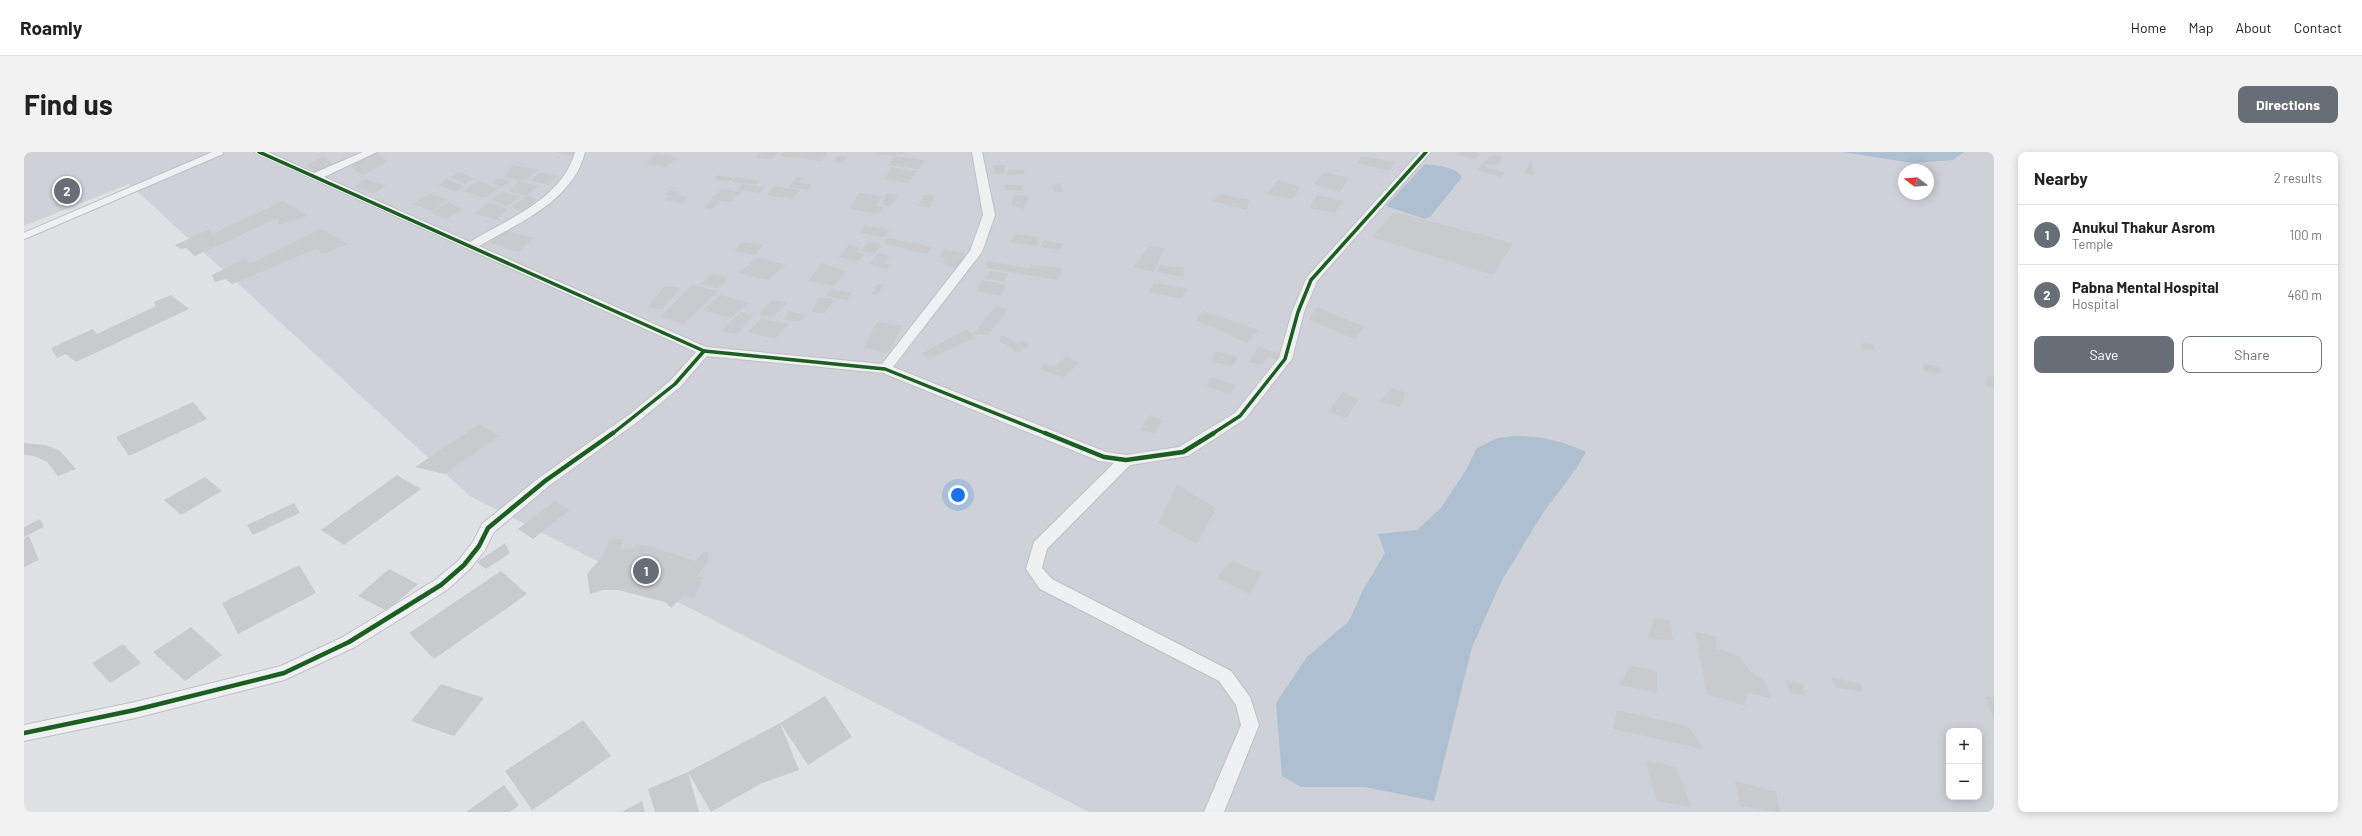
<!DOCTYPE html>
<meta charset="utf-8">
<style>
:root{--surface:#fff;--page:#f2f2f2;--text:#222;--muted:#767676;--line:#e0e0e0;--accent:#676e78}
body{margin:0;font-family:Barlow,sans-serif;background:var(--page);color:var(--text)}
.controls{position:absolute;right:12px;bottom:12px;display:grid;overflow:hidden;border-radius:8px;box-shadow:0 2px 10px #0003}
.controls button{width:36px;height:36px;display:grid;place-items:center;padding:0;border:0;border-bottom:1px solid var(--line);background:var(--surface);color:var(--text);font:20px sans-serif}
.compass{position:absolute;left:1874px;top:12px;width:36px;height:36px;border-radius:50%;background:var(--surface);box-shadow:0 2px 10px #0003;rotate:286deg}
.you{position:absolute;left:934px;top:343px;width:14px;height:14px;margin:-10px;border:3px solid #fff;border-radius:50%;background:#1a73e8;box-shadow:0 0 0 6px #1a73e833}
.badge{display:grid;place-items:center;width:26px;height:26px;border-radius:50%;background:var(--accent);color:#fff;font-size:13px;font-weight:700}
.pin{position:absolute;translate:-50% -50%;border:2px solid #fff;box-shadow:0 1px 4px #0006}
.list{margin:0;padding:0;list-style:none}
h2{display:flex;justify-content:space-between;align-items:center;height:52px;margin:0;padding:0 16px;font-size:17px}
h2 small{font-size:13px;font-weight:400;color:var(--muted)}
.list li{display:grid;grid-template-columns:26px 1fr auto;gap:12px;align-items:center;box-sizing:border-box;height:60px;padding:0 16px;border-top:1px solid var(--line)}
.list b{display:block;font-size:15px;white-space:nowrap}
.list p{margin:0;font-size:13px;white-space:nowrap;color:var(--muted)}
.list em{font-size:13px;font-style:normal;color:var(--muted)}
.actions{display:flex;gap:8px;padding:12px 16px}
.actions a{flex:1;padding:9px 0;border:1px solid var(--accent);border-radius:8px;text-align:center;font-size:14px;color:var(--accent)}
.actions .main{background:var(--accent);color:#fff}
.map{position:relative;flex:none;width:1970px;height:660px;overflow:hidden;border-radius:8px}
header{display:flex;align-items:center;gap:24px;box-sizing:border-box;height:56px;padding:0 20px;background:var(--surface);border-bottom:1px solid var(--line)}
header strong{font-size:19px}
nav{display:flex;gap:22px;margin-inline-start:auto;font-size:14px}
.intro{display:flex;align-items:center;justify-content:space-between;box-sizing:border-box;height:96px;padding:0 24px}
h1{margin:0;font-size:28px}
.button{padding:10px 18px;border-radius:8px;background:var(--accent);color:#fff;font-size:14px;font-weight:700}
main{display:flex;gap:24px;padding:0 24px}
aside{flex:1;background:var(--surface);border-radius:8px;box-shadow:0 2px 10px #0003}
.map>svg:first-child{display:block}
.built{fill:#ced1d8;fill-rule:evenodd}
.water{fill:#adbfd0}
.building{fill:#c8cacd}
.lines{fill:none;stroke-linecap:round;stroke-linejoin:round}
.lane-casing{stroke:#bec0c3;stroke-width:8}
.street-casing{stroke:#bec0c3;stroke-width:2}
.lane{stroke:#eff0f1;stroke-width:6}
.street{fill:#eff0f1;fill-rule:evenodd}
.cycleway-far1-casing{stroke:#edf0f5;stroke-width:5.5}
.cycleway-casing{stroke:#edf0f5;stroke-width:7}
.cycleway-far1{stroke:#1b5e20;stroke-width:3.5}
.cycleway{stroke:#1b5e20;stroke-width:4.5}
</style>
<header>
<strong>Roamly</strong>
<nav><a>Home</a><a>Map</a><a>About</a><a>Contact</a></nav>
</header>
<div class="intro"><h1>Find us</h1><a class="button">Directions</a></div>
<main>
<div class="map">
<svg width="1970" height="660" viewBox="0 0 1970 660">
<rect width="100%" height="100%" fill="#dfe2e5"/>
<path class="built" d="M0,0H1970V660H1065L446,344L105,32L0,74ZM1880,18H1904V42H1880ZM1925,579H1955V645H1925Z"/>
<g class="water">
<polygon points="1818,0 1940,0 1929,8 1889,11"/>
<path d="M1401,12C1414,14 1430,14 1438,25L1407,64L1401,67L1362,54Z"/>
<path d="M1490,284C1517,284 1538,289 1562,300L1552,317L1519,361L1478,428L1448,495L1410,649L1341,635H1277L1258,624L1252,551L1283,505L1325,469L1339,438L1361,401L1354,382L1393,378L1417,356L1442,318L1453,296L1474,286Z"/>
</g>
<g class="building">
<polygon points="531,0 551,0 549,4"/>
<polygon points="737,0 754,0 748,7 732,6"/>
<polygon points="759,0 804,0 797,9 756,4"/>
<polygon points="854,0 880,0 878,3 853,3"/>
<polygon points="1435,0 1453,0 1452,7 1433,3"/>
<polygon points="354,1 363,9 339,23 326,14"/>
<polygon points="633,1 653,6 641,15 622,11"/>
<polygon points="1468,3 1479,4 1474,13 1457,13 1481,21 1476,25 1453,18 1457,13"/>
<polygon points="300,4 311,14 294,21 282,13"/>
<polygon points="813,4 824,4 819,11 809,10"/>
<polygon points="871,4 902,8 895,17 864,13"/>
<polygon points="1338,4 1371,10 1365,19 1333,11"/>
<polygon points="1508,9 1509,24 1500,21"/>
<polygon points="488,13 515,18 500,28 480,25"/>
<polygon points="969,13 981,13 980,21 971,22"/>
<polygon points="867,15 893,19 884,31 861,27"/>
<polygon points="984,18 1001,18 1000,22 983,23"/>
<polygon points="435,20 451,27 441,32 426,25"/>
<polygon points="1301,20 1325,26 1316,40 1290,32"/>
<polygon points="515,21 534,24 525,33 507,29"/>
<polygon points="694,23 709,26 704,30 690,27"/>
<polygon points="712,25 737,29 733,33 708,30"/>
<polygon points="773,25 778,26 774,31 788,32 784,38 765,35"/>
<polygon points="474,26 487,29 478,35 468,31"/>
<polygon points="341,27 362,34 350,41 330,35"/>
<polygon points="423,27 440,35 431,40 414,33"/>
<polygon points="1254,28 1276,35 1269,48 1243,42"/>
<polygon points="454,29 475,36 460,46 439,39"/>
<polygon points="495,29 515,34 502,44 485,39"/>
<polygon points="1037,31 1039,40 1030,40 1028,33"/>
<polygon points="718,32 741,35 735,41 713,38"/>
<polygon points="981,33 999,33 998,39 980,38"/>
<polygon points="750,34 776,38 768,47 743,43"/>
<polygon points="697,37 717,40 706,50 687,47"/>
<polygon points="645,38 657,40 654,43 664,45 659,51 641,48 646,43 640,43"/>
<polygon points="479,39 496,45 483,54 467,48"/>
<polygon points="835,41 858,44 853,54 860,56 853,62 826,57"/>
<polygon points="863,41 875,43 866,54 858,53"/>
<polygon points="405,42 423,47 409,59 388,52"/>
<polygon points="1198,42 1225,48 1223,58 1188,49"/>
<polygon points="900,43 910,44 906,55 894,54"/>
<polygon points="991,43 1005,44 1000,57 987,53"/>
<polygon points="1293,43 1319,49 1311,61 1286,56"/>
<polygon points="502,44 513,48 498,59 486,56"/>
<polygon points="686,48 695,49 688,57 680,56"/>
<polygon points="259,49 283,64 255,73 253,66 171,104 162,96 156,97 151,93 184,78 189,82"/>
<polygon points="423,50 439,57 423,67 407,61"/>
<polygon points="466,50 484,58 471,68 451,61"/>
<polygon points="1370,60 1489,91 1469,123 1348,85"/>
<polygon points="841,73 866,78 861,85 836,81"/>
<polygon points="297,77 324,92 300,102 292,97 208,132 201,127 191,130 188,123 220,107 227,112"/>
<polygon points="481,78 510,86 494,100 467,91"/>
<polygon points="992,82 1016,85 1013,94 986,90"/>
<polygon points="864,86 908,95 903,102 860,92"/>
<polygon points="1020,88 1039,92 1036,98 1016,95"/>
<polygon points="718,90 739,93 731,103 710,99"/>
<polygon points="844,90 858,93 850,102 837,99"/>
<polygon points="825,93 835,95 832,100 841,102 834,109 814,105"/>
<polygon points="1125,94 1141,96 1129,120 1109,115"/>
<polygon points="921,97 941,101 935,116 919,113 921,106 915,105"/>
<polygon points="855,101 866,104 861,111 867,113 862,117 845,112"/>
<polygon points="733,106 762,113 744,128 714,121"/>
<polygon points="963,109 1005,116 1007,113 1038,116 1034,128 963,116"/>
<polygon points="797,111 822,119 810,134 785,129"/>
<polygon points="1136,113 1160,116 1159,125 1133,120"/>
<polygon points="966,119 984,121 980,130 962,126"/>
<polygon points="689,121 704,126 694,136 677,132"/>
<polygon points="957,128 976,131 975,133 982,134 977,144 953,139"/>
<polygon points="1130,131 1164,137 1157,146 1125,141"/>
<polygon points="854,132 860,133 853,143 847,142"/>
<polygon points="669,133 694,139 660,172 636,165"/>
<polygon points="641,134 657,136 638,157 623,156"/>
<polygon points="807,137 828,141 823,148 803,144"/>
<polygon points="147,143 165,157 52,210 42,202 33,206 27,196 69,177 73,182 132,154 130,150"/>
<polygon points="696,143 725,151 707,166 679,158"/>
<polygon points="795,145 810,148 801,161 788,160"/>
<polygon points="748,148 763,151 749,165 735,163"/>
<polygon points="972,154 984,157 964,183 949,182"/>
<polygon points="1293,155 1340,175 1331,187 1285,168"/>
<polygon points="765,159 783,163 774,170 759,167"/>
<polygon points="1179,159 1235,178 1223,191 1172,168"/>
<polygon points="717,160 730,162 713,182 697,179"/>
<polygon points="737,167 765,172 751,187 724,180"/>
<polygon points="853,170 878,174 864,202 840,195"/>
<polygon points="942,178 952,186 906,206 897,202"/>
<polygon points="979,183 994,192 998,189 1005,192 995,201 974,188"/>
<polygon points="1838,191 1849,192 1850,198 1838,197"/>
<polygon points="1234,195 1255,201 1253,207 1244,206 1237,213 1225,210"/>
<polygon points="1191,199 1214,205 1209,213 1188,210"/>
<polygon points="1043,204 1055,211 1040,225 1015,217 1019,212 1029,215"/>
<polygon points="1899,212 1916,215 1916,221 1901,219"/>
<polygon points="1187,225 1212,234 1205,242 1182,234"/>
<polygon points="1963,225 1970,226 1970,235 1962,234"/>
<polygon points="1368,236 1382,241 1375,255 1356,249"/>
<polygon points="1319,240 1334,248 1323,266 1304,260"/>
<polygon points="169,250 183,267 105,304 92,285"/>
<polygon points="1126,263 1139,268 1131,281 1116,278"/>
<polygon points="455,272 475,284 420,322 391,315"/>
<polygon points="0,291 21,293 35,298 52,317 34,324 23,310 10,304 0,303"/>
<polygon points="373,323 397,337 320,393 297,378"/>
<polygon points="181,325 198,339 157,363 140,348"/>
<polygon points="1153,333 1192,356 1173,392 1134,371"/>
<polygon points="531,349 546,358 509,387 494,377"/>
<polygon points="270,351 276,361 229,383 223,373"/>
<polygon points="16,367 20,375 0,385 0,375"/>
<polygon points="5,384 15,408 0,415 0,386"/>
<polygon points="599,387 597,397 608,396 613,392 619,393 672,409 678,401 684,400 684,410 673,424 680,425 670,446 660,443 647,456 641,450 594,438 579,438 566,442 563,422 578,405 586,388"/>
<polygon points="481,391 486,401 462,417 453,410"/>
<polygon points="1207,409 1238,421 1225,442 1193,426"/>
<polygon points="275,413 292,441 214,482 198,451"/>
<polygon points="365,417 394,432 363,459 334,444"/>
<polygon points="477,419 503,442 410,507 385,481"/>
<polygon points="1630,466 1646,468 1649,488 1624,487"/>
<polygon points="167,475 198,503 161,529 129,500"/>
<polygon points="1671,479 1692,485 1692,496 1717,505 1726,520 1741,529 1747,546 1723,541 1721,554 1683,542"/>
<polygon points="99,492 117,511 86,531 68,511"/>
<polygon points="1607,514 1633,519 1633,540 1595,533"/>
<polygon points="1807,525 1837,532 1839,540 1810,535"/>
<polygon points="1761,528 1779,533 1780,543 1766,541"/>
<polygon points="417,532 460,546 430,584 387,569"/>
<polygon points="801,544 828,585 784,613 756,571 775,618 736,632 687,660 664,620 756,571"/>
<polygon points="1961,544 1970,546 1970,568"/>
<polygon points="1593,558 1664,574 1679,597 1589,577"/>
<polygon points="559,568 587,604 508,658 481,619"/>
<polygon points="1622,609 1652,615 1667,655 1633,649"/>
<polygon points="664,620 675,660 631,660 624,637"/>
<polygon points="1711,629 1752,640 1756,660 1716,654"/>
<polygon points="480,633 495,653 486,660 442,660"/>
<polygon points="618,649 621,660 598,660"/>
</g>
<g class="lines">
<g class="lane-casing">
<polyline id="lane" points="0,84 196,0"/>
</g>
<g class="street-casing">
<path id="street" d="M230,0H244L290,21L339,0H353L300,25L446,90C484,67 538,47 551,0H561C549,49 496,70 455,94L682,195L858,212L946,99L959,63L948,0H958L971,63L958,100L869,215L1082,300L1102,303L1155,295L1211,261L1255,206L1268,160L1283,125L1396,0H1407L1293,129L1280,160L1268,207L1221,267L1164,304L1106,313L1023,397L1018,416L1028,427L1207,519L1226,545L1235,573L1200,660H1180L1217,573L1212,553L1195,529L1016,437L1002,417L1010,390L1090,311L1075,309L859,221L683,204L656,235L616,268L526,333L470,380L461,398L446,417L423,438L331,495L260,528L111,566L0,589V573L111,550L257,514L319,485L411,428L434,409L449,390L458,372L516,325L606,262L646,229L672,200Z"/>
</g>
<use href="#lane" class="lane"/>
<use href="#street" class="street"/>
<g class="cycleway-far1-casing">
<g id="cycleway-far1">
<polyline points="235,0 680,199 861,217 1023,282"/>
<polyline points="588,282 651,232 680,199"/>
<polyline points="1188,282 1216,264 1261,207 1274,160 1287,128 1402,0"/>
</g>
</g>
<g class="cycleway-casing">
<g id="cycleway">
<polyline points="1021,281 1080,305 1102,308 1159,300 1190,281"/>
<polyline points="0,581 111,558 260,521 325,490 417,433 440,413 455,394 464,376 521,329 589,281"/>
</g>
</g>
<use href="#cycleway-far1" class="cycleway-far1"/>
<use href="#cycleway" class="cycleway"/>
</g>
</svg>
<div class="controls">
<button>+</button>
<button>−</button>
</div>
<svg class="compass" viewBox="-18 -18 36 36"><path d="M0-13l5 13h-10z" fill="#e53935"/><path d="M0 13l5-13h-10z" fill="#767676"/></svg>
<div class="you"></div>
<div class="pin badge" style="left:622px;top:419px">1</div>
<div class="pin badge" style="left:43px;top:39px">2</div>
</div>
<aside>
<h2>Nearby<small>2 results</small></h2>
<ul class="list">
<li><span class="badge">1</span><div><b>Anukul Thakur Asrom</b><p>Temple</p></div><em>100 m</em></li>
<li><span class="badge">2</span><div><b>Pabna Mental Hospital</b><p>Hospital</p></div><em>460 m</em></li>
</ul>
<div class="actions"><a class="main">Save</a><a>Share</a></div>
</aside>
</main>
